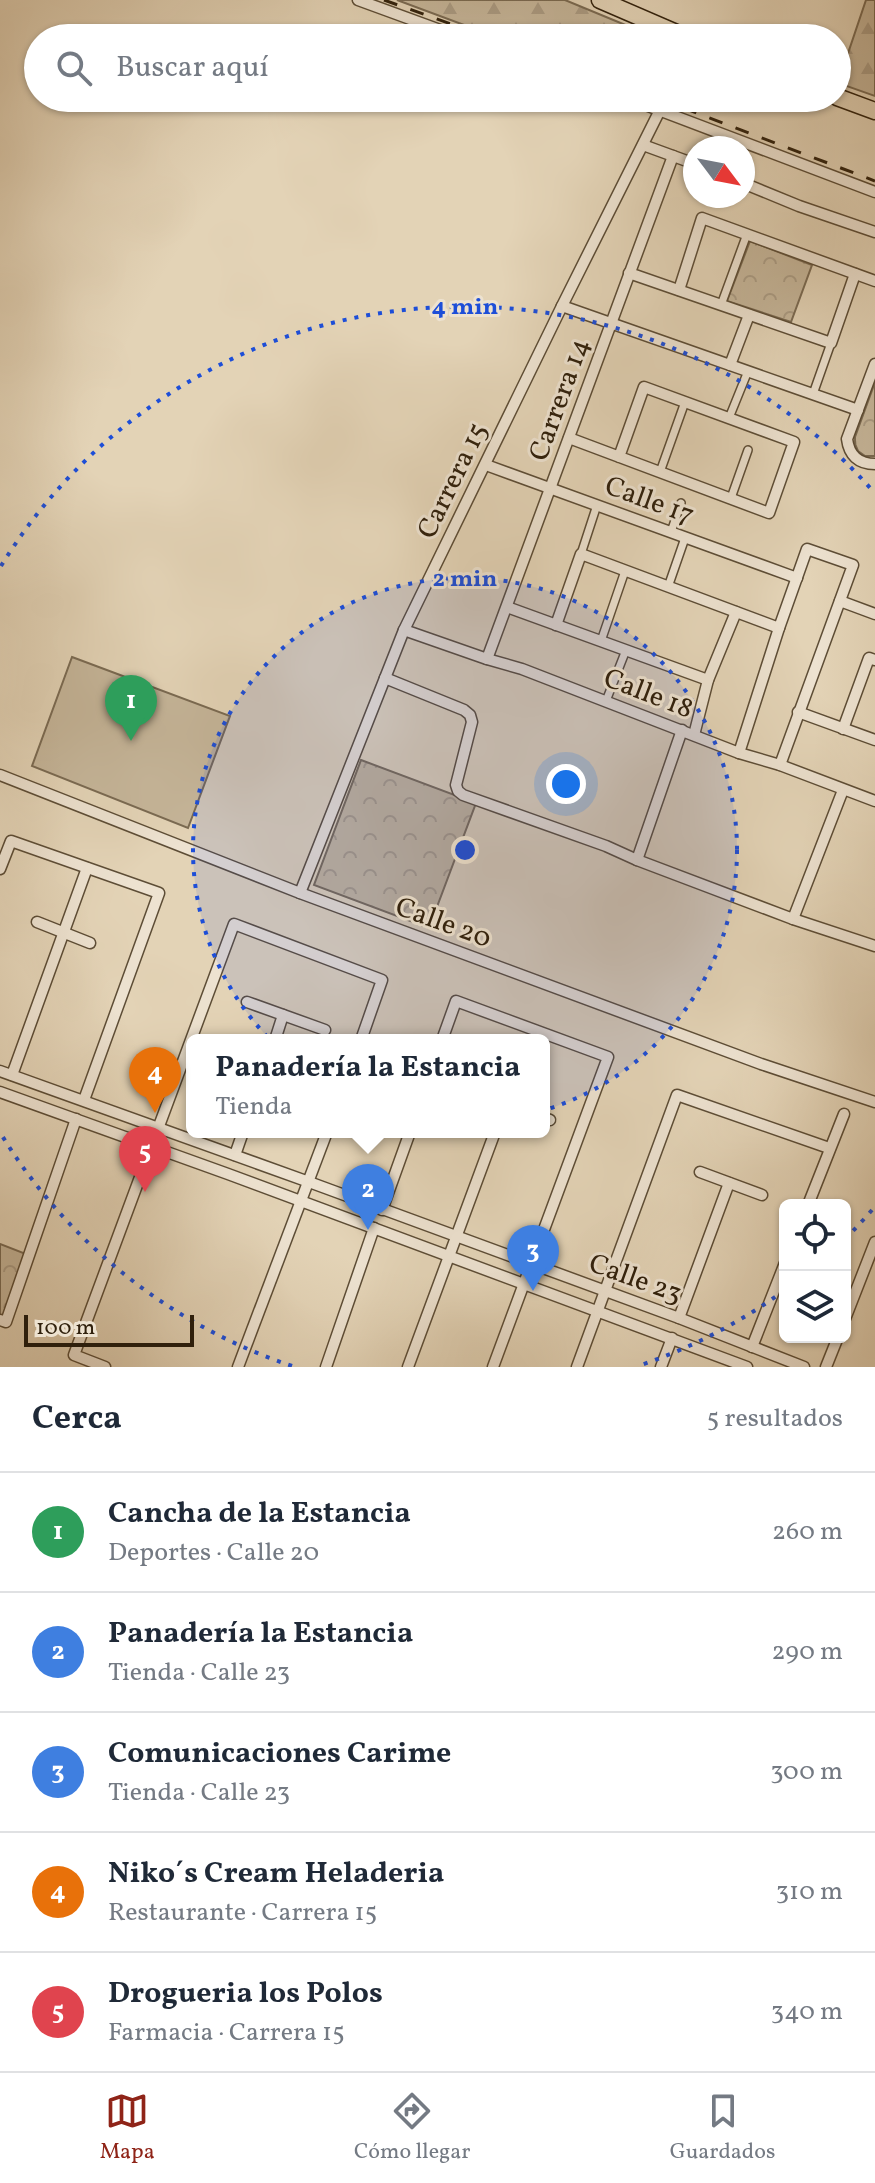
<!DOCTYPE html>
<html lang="es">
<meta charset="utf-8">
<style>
:root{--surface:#fff;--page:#f6f6f7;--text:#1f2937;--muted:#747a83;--line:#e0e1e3;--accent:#8f2418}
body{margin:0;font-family:Vollkorn,serif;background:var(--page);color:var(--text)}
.controls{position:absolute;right:24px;bottom:24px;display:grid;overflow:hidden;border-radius:12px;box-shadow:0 2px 6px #0004}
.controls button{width:72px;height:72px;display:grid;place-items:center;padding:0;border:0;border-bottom:2px solid var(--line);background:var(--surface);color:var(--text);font:40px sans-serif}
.compass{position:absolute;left:683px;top:136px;width:72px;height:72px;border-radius:50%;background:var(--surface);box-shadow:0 2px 6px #0004;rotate:122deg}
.scale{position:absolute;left:24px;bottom:20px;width:170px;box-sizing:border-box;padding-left:8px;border:4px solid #30200c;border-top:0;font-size:22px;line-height:28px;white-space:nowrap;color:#30200c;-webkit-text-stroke:6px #ede2d0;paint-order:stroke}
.you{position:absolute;left:566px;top:784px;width:28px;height:28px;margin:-20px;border:6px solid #fff;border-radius:50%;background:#1a73e8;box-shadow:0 0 0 12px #1a73e833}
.badge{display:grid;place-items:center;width:52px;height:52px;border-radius:50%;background:var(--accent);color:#fff;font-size:26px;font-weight:700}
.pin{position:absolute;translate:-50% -66px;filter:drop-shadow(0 2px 4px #0008)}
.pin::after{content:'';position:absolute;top:42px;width:28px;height:24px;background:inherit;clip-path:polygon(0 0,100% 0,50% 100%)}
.popup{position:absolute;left:186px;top:1034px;width:364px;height:104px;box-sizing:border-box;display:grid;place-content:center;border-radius:12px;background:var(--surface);filter:drop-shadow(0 2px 6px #0005);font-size:26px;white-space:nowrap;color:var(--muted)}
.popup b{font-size:30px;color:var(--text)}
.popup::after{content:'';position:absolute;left:50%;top:100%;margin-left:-16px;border:16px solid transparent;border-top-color:var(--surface)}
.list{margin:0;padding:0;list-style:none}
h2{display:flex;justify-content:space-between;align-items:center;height:104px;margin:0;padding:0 32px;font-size:34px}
h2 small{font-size:26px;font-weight:400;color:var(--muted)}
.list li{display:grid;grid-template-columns:52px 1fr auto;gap:24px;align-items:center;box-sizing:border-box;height:120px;padding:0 32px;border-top:2px solid var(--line)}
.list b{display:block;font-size:30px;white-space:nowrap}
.list p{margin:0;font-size:26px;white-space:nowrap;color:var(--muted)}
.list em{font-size:26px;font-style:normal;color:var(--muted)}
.icon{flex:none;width:44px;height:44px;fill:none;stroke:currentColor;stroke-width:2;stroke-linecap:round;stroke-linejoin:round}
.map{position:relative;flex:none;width:875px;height:1367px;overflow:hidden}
.search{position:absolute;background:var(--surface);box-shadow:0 2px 6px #0004;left:24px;right:24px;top:24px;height:88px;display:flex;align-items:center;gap:20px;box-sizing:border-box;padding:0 28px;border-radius:44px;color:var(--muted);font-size:30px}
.sheet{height:704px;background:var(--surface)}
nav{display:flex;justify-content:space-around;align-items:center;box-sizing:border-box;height:112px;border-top:2px solid var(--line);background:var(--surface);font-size:22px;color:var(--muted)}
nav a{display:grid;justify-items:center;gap:4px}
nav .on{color:var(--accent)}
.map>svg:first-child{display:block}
.forest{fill:url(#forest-firs);stroke:#7a6a52;stroke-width:2}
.park{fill:url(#park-crowns);stroke:#7a6a52;stroke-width:2}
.pitch{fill:#c5b599;stroke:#7a6a52;stroke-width:2}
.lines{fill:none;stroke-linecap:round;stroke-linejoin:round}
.pedestrian-casing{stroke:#5d4d36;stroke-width:10}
.minor-casing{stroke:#5d4d36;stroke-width:13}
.primary-casing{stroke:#30200c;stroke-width:19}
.pedestrian{stroke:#ede2d0;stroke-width:7}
.minor{stroke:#ede2d0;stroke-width:10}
.primary{stroke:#e3d3b6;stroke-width:16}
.rail{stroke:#30200c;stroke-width:3;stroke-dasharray:14 14;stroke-linecap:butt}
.ring{fill:none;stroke:#1d4ed8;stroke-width:4;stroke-dasharray:4 8}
.labels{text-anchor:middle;stroke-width:6;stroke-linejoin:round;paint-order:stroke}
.street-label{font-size:28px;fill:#30200c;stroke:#ede2d0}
.centre{fill:#1d4ed8;stroke:#ede2d0;stroke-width:4}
.ring-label{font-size:24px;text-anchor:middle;font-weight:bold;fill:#1d4ed8;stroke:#ede2d0;stroke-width:6;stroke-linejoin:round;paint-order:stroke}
</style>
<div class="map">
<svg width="875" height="1367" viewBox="0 0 875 1367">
<defs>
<pattern id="forest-firs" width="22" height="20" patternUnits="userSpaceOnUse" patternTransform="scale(2)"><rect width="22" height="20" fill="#c5b599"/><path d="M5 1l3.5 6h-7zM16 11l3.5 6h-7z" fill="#aa9b83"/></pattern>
<pattern id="park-crowns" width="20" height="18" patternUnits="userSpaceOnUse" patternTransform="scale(2)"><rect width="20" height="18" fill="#c5b599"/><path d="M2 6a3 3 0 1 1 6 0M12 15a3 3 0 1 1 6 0" fill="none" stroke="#aa9b83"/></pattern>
</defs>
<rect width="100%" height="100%" fill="#e3d3b6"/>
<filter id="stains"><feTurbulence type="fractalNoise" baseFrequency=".0025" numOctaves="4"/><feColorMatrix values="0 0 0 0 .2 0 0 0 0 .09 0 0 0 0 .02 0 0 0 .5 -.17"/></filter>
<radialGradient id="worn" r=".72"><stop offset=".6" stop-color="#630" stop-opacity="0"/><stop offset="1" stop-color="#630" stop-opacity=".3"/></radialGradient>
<g class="forest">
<polygon points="397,0 565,0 657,38 499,38"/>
<polygon points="866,0 875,0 875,96 838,83"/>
</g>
<g class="park">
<polygon points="750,241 812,265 791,322 727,301"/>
<polygon points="875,382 875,456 865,456 858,451 855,444 855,437"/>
<polygon points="361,760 476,803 429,928 314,885"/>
<polygon points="0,1244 26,1254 4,1318 0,1316"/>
</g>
<polygon class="pitch" points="72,657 230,716 188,828 32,766"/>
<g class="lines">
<g class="pedestrian-casing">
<g id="pedestrian">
<polyline points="721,305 747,234"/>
<polyline points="813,394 831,343"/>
<polyline points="729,418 748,371"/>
<polyline points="660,472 685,402"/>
<polyline points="731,498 748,450"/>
<polyline points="671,532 681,503"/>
<polyline points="581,554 597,505"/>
<polyline points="668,587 685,538"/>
<polyline points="601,641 625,571"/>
<polyline points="606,701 626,650"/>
</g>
</g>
<g class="minor-casing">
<g id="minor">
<polyline points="358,0 462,38"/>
<polyline points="627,98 875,192"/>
<polyline points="643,145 695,164"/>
<polyline points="743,183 799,206 875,232"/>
<polyline points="629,273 831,343 855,274"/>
<polyline points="679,290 702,218 875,281"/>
<polyline points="562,306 858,410"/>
<path d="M875,364L847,439C849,455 858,464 875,464"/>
<polyline points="730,365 749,315"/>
<polyline points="569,438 769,513 794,442 644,387 619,457"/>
<polyline points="486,465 797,578"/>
<polyline points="840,601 875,614"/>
<polyline points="507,607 708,680"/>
<polyline points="556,625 581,554 779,628"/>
<polyline points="404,630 487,659 522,669 739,753 780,765 875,801"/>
<polyline points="487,659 673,156"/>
<polyline points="385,678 464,710 470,715 472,722 456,785 458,791 463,795 606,846 637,860 793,919 875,946"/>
<polyline points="798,712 875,740"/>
<polyline points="843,729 869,658 875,660"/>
<polyline points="694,735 708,680 736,612"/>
<polyline points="739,753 779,628 807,549 853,565 780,765"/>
<polyline points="0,775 300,893 761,1064 875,1102"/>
<polyline points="637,860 682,730"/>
<polyline points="0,869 11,841 159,893 84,1100"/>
<polyline points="300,893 404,630 562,306 666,98"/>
<polyline points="793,919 843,790"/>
<polyline points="37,922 90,943"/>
<polyline points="247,1002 325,1030"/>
<polyline points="275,1040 283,1015"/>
<polyline points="442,1040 456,1001 608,1057 493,1367"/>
<polyline points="0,1071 309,1182 679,1318 804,1367"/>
<polyline points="12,1075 87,868"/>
<polyline points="0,1092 228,1174 747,1367"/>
<polyline points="544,1118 550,1120"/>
<polyline points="235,1155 243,1132"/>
<polyline points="700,1172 762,1195"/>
<polyline points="808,1205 844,1114"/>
<polyline points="382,1210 410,1132"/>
<polyline points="679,1318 729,1183"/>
<polyline points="845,1319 875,1242"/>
<polyline points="0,1320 6,1322 76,1119"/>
<polyline points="752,1347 785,1263"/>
<polyline points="105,1367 74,1355 234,924 382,980 361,1040"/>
<polyline points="238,1367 327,1132"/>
<polyline points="326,1367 374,1228"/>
<polyline points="408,1367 495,1132"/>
<polyline points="577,1367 677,1095 829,1148"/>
<polyline points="661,1367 672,1338"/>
<polyline points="826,1367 838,1337"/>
</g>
</g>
<g class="primary-casing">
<g id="primary">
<polyline points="600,0 688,38"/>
<polyline points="837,97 875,111"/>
</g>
</g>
<use href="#pedestrian" class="pedestrian"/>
<use href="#minor" class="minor"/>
<use href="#primary" class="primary"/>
<g class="rail">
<polyline points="384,0 490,38"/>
<polyline points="657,98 875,181"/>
</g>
</g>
<circle cx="465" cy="850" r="272" fill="#1d4ed8" fill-opacity=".12"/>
<g class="ring">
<circle cx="465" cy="850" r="272"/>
<path d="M872 1210A544 544 0 0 1 846 1238M785 1290A544 544 0 0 1 638 1366M292 1366A544 544 0 0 1 1 1134M1 566A544 544 0 0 1 872 490"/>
</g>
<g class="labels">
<g class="street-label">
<text transform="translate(558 399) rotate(-70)" y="10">Carrera 14</text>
<text transform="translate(451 480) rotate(-64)" y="10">Carrera 15</text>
<text transform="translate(650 499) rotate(20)" y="10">Calle 17</text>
<text transform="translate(649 692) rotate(21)" y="10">Calle 18</text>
<text transform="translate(444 921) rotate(20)" y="10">Calle 20</text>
<text transform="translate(636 1277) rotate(20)" y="10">Calle 23</text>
</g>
</g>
<circle cx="465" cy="850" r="12" class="centre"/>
<g class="ring-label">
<text x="465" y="314">4 min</text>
<text x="465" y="586">2 min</text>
</g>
<rect width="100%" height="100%" filter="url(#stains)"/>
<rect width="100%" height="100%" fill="url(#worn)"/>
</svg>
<div class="controls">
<button><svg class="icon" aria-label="locate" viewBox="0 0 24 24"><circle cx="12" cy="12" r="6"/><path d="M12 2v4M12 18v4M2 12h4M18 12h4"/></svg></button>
<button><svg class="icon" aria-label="layers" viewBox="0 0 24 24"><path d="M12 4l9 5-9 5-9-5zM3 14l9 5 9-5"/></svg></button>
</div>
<svg class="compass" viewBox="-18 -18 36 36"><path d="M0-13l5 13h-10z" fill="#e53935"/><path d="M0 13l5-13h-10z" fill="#747a83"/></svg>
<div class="scale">100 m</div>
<div class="you"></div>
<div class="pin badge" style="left:131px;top:741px;background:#2e9e5b">1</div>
<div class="pin badge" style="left:368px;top:1230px;background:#3f7fe0">2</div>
<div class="popup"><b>Panadería la Estancia</b>Tienda</div>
<div class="pin badge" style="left:533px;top:1291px;background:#3f7fe0">3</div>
<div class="pin badge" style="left:155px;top:1113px;background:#e8710a">4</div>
<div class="pin badge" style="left:145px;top:1192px;background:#e0444e">5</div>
<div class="search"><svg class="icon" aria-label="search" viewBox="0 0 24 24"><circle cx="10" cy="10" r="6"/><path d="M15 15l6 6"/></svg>Buscar aquí</div>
</div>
<section class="sheet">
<h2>Cerca<small>5 resultados</small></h2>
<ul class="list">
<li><span class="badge" style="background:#2e9e5b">1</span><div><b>Cancha de la Estancia</b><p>Deportes · Calle 20</p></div><em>260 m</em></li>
<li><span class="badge" style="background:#3f7fe0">2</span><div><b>Panadería la Estancia</b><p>Tienda · Calle 23</p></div><em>290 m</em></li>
<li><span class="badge" style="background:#3f7fe0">3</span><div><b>Comunicaciones Carime</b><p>Tienda · Calle 23</p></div><em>300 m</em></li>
<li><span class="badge" style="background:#e8710a">4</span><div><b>Niko´s Cream Heladeria</b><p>Restaurante · Carrera 15</p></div><em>310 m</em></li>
<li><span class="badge" style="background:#e0444e">5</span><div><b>Drogueria los Polos</b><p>Farmacia · Carrera 15</p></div><em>340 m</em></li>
</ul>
</section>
<nav>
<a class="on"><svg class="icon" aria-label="map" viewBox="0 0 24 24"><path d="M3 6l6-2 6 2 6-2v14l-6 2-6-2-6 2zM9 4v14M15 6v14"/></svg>Mapa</a>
<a><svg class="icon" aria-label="directions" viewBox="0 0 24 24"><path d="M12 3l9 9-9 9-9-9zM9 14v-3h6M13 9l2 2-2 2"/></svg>Cómo llegar</a>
<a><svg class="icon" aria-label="saved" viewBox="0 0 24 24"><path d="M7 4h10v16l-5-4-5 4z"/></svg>Guardados</a>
</nav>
